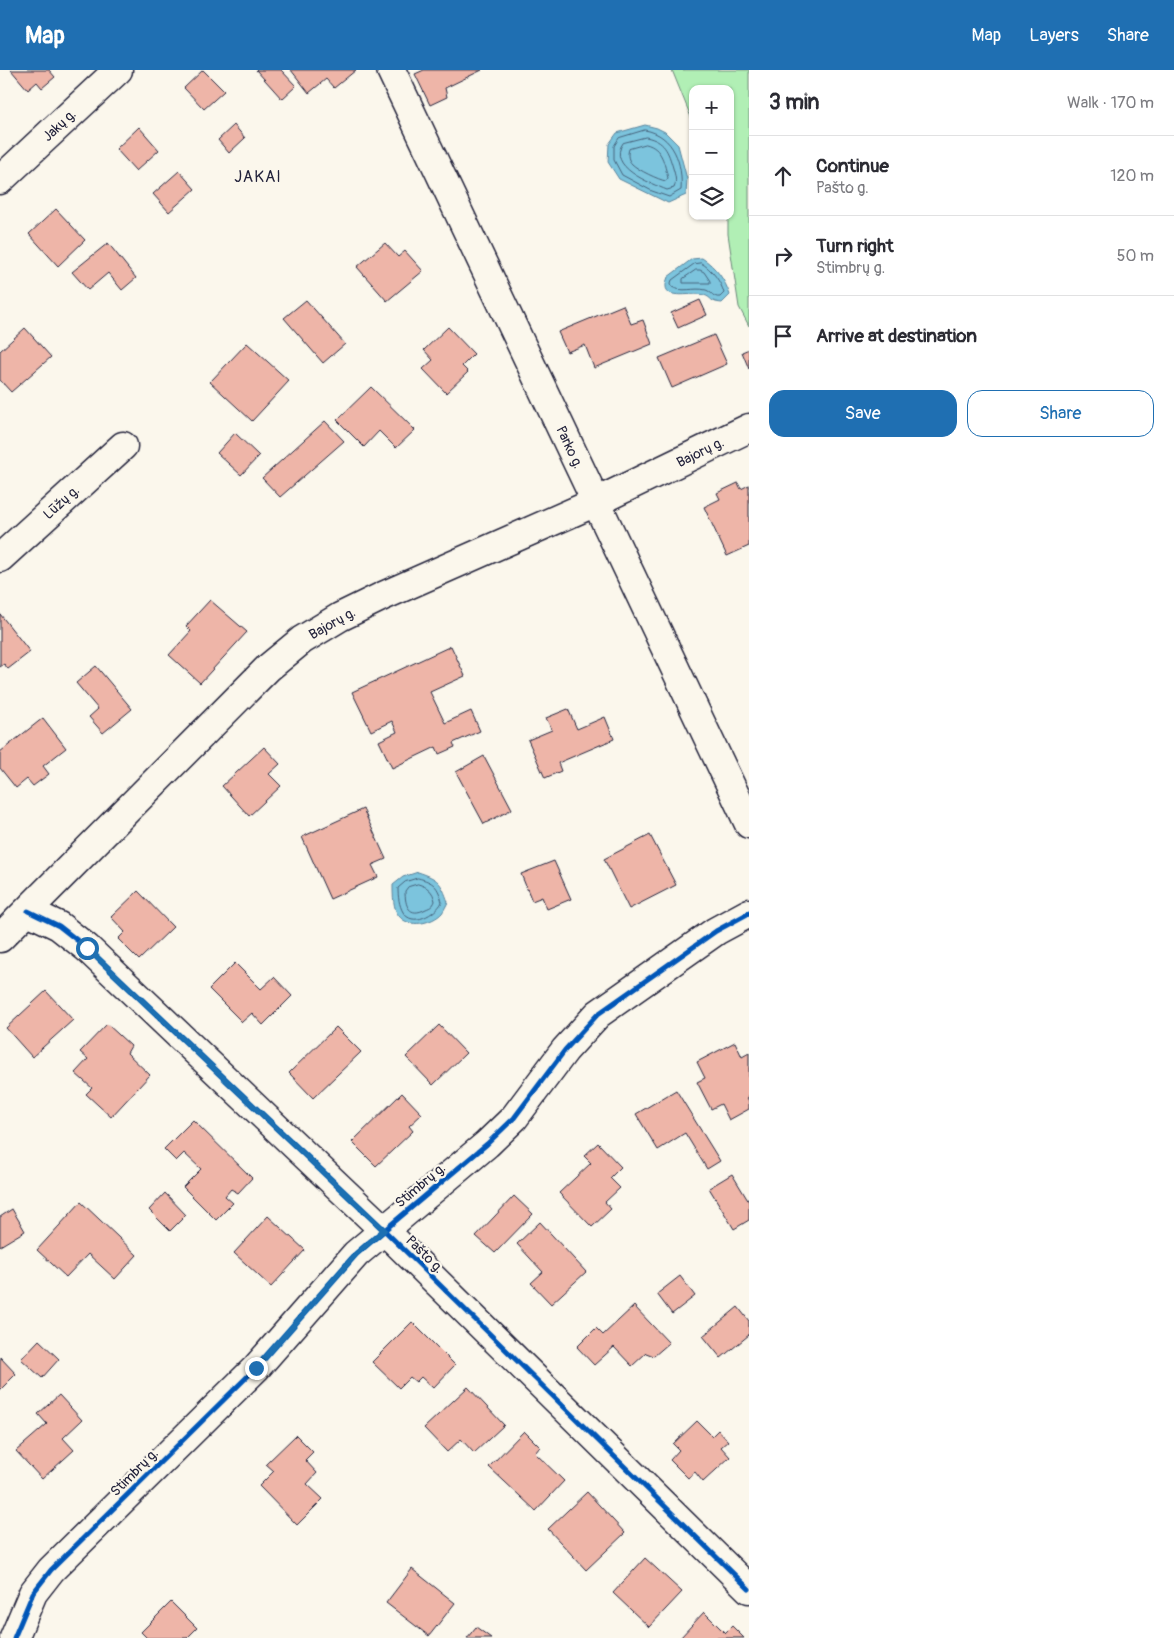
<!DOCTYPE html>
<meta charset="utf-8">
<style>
:root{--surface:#fff;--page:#f2f2f3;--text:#2b2b33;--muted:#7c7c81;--line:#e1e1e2;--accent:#1f6fb2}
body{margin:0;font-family:Pangolin,sans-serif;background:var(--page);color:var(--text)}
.controls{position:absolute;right:15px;top:15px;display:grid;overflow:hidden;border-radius:10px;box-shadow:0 1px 4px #0004}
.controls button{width:45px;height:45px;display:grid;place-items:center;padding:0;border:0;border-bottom:1px solid var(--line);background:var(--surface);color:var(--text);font:25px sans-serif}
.stop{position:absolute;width:15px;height:15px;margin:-11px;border:4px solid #1f6fb2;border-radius:50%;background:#fff}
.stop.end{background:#1f6fb2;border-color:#fff;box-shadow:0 1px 5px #0008}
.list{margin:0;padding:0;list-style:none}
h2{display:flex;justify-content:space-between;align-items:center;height:65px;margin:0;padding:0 20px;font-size:21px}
h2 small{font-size:16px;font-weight:400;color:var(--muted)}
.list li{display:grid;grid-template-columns:32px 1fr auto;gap:15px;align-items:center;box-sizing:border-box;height:80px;padding:0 20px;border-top:1px solid var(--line)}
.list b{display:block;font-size:19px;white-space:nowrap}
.list p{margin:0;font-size:16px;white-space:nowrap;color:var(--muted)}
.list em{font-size:16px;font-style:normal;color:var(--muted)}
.actions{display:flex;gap:10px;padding:15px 20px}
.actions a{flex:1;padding:11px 0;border:1px solid var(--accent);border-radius:15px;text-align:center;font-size:18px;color:var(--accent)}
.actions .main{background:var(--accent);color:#fff}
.icon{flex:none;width:28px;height:28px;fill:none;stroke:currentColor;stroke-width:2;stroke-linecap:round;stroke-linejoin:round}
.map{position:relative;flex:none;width:749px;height:1568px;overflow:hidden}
header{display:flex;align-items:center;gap:30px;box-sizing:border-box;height:70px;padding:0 25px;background:var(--accent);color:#fff}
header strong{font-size:24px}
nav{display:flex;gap:28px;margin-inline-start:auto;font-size:18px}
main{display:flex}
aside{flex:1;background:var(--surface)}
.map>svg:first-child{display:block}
.green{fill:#b1efb5;stroke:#6a8878}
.water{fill:#7cc4dd;stroke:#58839c}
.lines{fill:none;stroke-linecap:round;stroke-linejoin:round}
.shore{stroke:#46637c;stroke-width:1}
.building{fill:#eeb5a8;stroke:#22223b}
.minor-casing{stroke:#22223b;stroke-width:31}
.minor{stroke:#fbf7ec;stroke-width:28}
.cycleway-casing{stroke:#fbf7ec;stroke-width:8}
.cycleway{stroke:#0057b8;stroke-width:5}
.route{stroke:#1f6fb2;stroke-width:6}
.labels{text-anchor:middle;stroke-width:4.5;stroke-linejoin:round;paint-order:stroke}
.street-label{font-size:14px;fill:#22223b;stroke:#fbf7ec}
.quarter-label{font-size:16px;letter-spacing:1px;fill:#22223b;stroke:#fbf7ec}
</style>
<header>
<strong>Map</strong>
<nav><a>Map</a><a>Layers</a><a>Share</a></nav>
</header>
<main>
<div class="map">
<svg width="749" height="1568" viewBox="0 0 749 1568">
<rect width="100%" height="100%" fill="#fbf7ec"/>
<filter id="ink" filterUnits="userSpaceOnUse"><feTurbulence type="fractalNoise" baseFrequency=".02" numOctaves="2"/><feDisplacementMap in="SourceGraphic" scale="10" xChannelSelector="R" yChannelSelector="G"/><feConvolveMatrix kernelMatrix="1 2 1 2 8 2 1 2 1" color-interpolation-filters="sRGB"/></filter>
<g filter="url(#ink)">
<polygon class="green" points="672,0 749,0 749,256 739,237 728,164 728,146 730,146 730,19 693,19 693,52"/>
<g class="water">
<polygon points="645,55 657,58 665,62 678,75 687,109 686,125 668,133 619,109 608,92 609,74 617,63"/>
<path d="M702,188C716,197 725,210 730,225L722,233C709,232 713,228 704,225C692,221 657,234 668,207L692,189Z"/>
<path d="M418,802C439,809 441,812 448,832C446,836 444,840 442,843C433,853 409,859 399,846C393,839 393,825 393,815L403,807Z"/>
</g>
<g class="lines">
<g class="shore">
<path d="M645,60C674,65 683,94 681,120L669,127L652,121L622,105L614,90V76L619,68Z"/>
<path d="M646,67C665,71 668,81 673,98C675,105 677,111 674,118L667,120C650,113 606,97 623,73Z"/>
<path d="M646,74C663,78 664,94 668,108L666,111C659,110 638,100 632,94C628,90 627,85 629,79Z"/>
<path d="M701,193C712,199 721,212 724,223L720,227C713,228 712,222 706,220C694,217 682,223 672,217L671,213L672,210L694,194Z"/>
<polygon points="696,200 700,200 704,202 710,211 710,213 683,213 683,209"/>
<path d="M418,808C434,812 438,816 442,832C436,844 412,858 403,842C399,835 398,826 398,818L405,812Z"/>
<path d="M418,814C428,817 433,821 435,831C433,836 431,837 426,839C409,848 405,836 405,821L408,817Z"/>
</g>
</g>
<g class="building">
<polygon points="11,0 49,0 55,7 42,18 37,12 28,20"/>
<polygon points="203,0 224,21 204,39 184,18"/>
<polygon points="256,0 281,0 296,16 282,29"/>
<polygon points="291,0 356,0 334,18 326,9 309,23"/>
<polygon points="424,0 482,0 445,18 447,27 430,35 415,4"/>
<polygon points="234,55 245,68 229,83 218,70"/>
<polygon points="139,57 159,80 136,101 116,79"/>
<polygon points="179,101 195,119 169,142 153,124"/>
<polygon points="56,139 85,170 58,196 29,164"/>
<polygon points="108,173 136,208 122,220 108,203 88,220 72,202"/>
<polygon points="385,173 398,187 405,181 423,201 387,231 357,197"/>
<polygon points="306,230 345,274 323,293 284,248"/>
<polygon points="700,230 707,245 678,258 671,243"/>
<polygon points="623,235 631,254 643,250 652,274 594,298 585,275 567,282 558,262"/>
<polygon points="448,257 474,284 462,296 468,302 446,323 423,299 433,290 424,280"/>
<polygon points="25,258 51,287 11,322 0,310 0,281"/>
<polygon points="714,265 727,294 672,318 659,288"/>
<polygon points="247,273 289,311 252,351 210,312"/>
<polygon points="749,279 749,299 742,282"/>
<polygon points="371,317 415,360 396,378 379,361 364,377 337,350"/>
<polygon points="325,351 344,371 280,427 262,408"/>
<polygon points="235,363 259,386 241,405 217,383"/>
<polygon points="738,413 741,419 749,415 749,476 727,486 704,437 720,429 717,423"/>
<polygon points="210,530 247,562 200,613 169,585 191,561 186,556"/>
<polygon points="0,544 30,582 8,599 4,594 0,597"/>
<polygon points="451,576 465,606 430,622 445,653 471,641 480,661 453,673 455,677 439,684 436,677 392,698 379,671 397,662 392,651 371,661 352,622"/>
<polygon points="96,596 132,639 103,663 89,647 98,639 76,613"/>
<polygon points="568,639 577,659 605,647 614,669 558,693 561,701 545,708 528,670 552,660 546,648"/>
<polygon points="43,648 66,678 43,696 49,704 33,716 27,709 16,718 0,698 0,682"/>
<polygon points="264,677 280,694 269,704 281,716 249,746 222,716"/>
<polygon points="484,686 512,739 484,754 456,702"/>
<polygon points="363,739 386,789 372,795 378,807 330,829 302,767"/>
<polygon points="650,765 676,815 629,839 604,789"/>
<polygon points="554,791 571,829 547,839 542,827 532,831 521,804"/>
<polygon points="138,821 173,857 139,890 118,869 125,862 111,847"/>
<polygon points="235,893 261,919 274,907 292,926 263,955 252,943 242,952 209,919"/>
<polygon points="46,921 73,950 32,987 6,958"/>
<polygon points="107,954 131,976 127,983 150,1005 111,1047 86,1024 92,1018 75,1003 88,989 80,982"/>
<polygon points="439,955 466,983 433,1015 406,987"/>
<polygon points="336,957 361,982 313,1028 289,1003"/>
<polygon points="735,972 742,987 749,983 749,1027 747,1028 749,1031 749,1039 729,1050 721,1034 711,1039 697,1012 705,1008 697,992"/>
<polygon points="676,1020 720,1091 707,1099 685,1063 658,1080 636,1044"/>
<polygon points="402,1023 422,1044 409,1056 413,1061 376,1096 352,1072"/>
<polygon points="193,1050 252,1108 238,1123 231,1119 225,1126 233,1133 216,1150 183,1117 201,1099 184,1083 176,1091 164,1079"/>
<polygon points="598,1073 621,1097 610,1108 620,1118 605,1132 611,1139 592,1157 559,1123 591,1093 584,1086"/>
<polygon points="732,1104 749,1132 749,1150 734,1159 709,1118"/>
<polygon points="165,1123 186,1145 170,1161 149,1140"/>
<polygon points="514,1126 533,1144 495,1183 476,1166"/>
<polygon points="81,1132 137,1185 115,1209 88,1184 66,1207 37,1180"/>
<polygon points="12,1139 25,1161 0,1176 0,1147"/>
<polygon points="268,1146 305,1180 271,1217 234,1183"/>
<polygon points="540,1152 586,1202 551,1234 531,1213 543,1202 517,1174"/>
<polygon points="680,1206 695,1226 672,1244 657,1224"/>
<polygon points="634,1236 669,1273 654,1286 646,1283 632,1296 614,1277 594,1295 577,1277 596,1258 603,1265"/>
<polygon points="738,1237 749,1251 749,1265 721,1288 703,1266"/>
<polygon points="412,1252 455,1295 433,1318 421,1307 416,1312 410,1307 399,1318 372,1292"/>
<polygon points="39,1270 59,1289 42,1308 21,1289"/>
<polygon points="0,1287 16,1304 0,1320"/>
<polygon points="468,1317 504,1355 474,1383 461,1369 447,1382 424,1358"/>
<polygon points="59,1325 82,1350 63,1368 74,1380 42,1409 16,1381 47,1354 38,1344"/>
<polygon points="697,1351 712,1366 718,1360 728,1371 721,1377 730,1387 703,1412 695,1402 688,1408 670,1390 679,1380 673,1374"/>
<polygon points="524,1361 540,1377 535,1383 564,1411 536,1441 489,1397"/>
<polygon points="296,1365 313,1382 305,1390 317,1403 307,1414 323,1429 297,1455 259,1416 274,1401 266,1394"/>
<polygon points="587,1422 625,1463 586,1500 548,1459"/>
<polygon points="645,1488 682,1522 649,1557 613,1523"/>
<polygon points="412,1499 455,1533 429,1566 386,1533"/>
<polygon points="171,1532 197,1558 187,1568 147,1568 141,1562"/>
<polygon points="704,1542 725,1563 732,1556 744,1568 680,1568"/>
<polygon points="476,1557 491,1568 467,1568"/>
</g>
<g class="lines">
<g class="minor-casing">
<g id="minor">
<polyline points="391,0 749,754"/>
<polyline points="0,110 118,0"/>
<polyline points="0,488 123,376"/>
<polyline points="28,841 59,856 87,878 384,1160 749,1519"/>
<polyline points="0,868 268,598 302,570 340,547 383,526 596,432 749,358"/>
<polyline points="14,1568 33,1523 51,1500 256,1298 356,1184 487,1074 514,1048 565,980 598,944 716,861 749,843"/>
</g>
</g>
<use href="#minor" class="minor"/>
<g class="cycleway-casing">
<g id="cycleway">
<polyline points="28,841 59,856 87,878 384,1160 749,1519"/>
<polyline points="14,1568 33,1523 51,1500 256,1298 356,1184 487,1074 514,1048 565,980 598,944 716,861 749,843"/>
</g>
</g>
<use href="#cycleway" class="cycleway"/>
</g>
</g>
<g class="lines" filter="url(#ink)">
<polyline class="route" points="87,878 384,1160 356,1184 256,1298"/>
</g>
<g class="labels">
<g class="street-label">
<text transform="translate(59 55) rotate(-43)" y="5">Jakų g.</text>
<text transform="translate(570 377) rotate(65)" y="5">Parko g.</text>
<text transform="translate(700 382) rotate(-26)" y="5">Bajorų g.</text>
<text transform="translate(61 432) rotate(-42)" y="5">Lūžų g.</text>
<text transform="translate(332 553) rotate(-29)" y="5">Bajorų g.</text>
<text transform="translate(420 1115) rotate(-40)" y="5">Stimbrų g.</text>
<text transform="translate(425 1184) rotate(45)" y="5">Pašto g.</text>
<text transform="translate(134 1402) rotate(-45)" y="5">Stimbrų g.</text>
</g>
<g class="quarter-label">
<text x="258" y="112">JAKAI</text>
</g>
</g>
</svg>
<div class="controls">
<button>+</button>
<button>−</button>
<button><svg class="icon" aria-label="layers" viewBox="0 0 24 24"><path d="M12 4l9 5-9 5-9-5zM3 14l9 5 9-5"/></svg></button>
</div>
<div class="stop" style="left:87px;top:878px"></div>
<div class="stop end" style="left:256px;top:1298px"></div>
</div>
<aside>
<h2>3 min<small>Walk · 170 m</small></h2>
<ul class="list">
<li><svg class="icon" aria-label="ahead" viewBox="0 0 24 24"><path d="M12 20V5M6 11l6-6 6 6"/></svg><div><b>Continue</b><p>Pašto g.</p></div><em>120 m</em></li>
<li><svg class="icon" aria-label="right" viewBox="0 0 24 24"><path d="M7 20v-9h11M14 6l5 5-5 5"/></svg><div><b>Turn right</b><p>Stimbrų g.</p></div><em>50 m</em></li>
<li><svg class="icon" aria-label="arrive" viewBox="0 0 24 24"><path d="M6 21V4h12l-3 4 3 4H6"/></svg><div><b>Arrive at destination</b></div></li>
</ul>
<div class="actions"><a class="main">Save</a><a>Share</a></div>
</aside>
</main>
